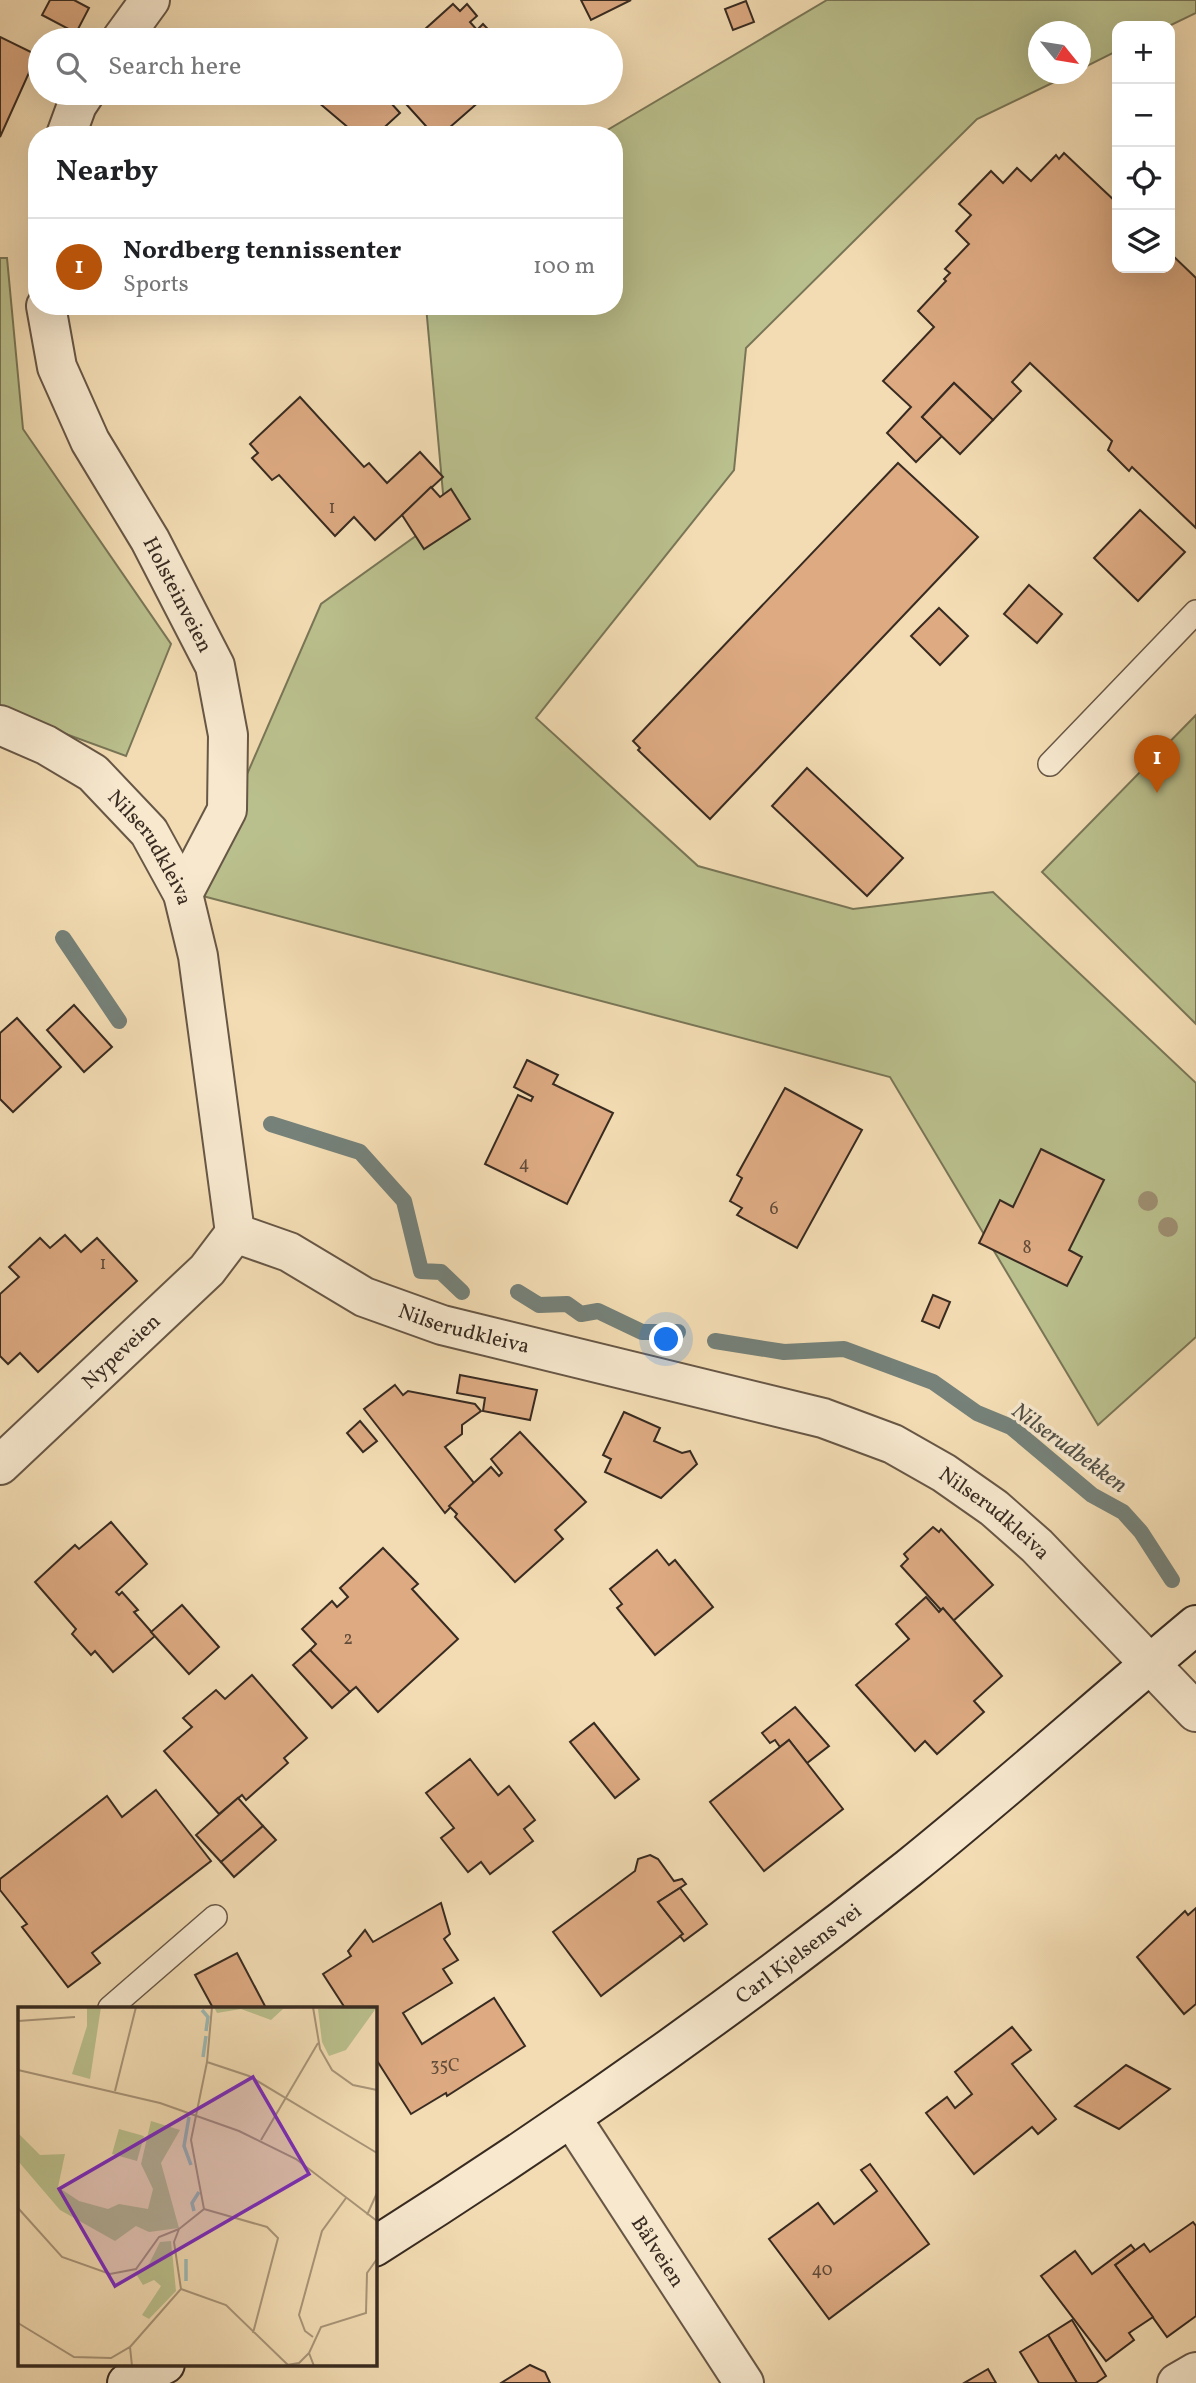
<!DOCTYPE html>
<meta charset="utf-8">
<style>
:root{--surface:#fff;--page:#f6f6f6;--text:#202124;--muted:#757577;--line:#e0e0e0;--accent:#b45309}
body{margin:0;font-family:Vollkorn,serif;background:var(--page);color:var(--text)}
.controls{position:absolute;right:21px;top:21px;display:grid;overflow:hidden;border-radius:14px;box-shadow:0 7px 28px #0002}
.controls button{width:63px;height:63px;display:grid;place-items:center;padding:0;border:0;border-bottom:2px solid var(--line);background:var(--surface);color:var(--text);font:35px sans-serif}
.compass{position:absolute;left:1028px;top:21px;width:63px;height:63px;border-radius:50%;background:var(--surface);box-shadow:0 7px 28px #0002;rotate:120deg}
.you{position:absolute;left:667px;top:1340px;width:24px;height:24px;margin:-18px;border:5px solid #fff;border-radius:50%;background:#1a73e8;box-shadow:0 0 0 10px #1a73e833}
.badge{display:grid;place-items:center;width:46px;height:46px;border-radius:50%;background:var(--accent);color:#fff;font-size:23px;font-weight:700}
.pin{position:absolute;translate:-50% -58px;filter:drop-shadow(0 2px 4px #0008)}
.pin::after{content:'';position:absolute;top:37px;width:24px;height:21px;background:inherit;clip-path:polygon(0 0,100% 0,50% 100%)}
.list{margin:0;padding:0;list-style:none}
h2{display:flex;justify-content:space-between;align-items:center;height:91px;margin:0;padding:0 28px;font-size:30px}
h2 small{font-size:23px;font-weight:400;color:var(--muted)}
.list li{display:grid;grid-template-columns:46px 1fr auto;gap:21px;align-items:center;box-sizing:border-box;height:98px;padding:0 28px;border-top:2px solid var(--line)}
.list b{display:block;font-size:26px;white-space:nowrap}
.list p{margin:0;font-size:23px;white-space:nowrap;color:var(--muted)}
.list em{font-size:23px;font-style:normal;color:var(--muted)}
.icon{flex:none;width:38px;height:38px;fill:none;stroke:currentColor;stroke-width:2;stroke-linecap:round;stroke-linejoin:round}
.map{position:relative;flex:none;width:1196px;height:2383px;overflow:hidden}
.search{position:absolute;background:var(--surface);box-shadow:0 7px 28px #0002;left:28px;top:28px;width:595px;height:77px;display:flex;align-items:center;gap:18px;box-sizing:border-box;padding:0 24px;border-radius:38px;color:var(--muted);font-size:26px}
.panel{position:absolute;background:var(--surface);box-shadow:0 7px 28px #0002;left:28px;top:126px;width:595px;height:189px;border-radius:28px}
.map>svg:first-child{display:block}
.green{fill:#bac08d;stroke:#797657;stroke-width:2}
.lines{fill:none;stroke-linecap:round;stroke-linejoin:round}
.stream{stroke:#758179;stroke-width:16}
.building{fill:#ddaa82;stroke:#382b21;stroke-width:2}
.lane-casing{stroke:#675746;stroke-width:26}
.street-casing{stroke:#675746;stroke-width:42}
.secondary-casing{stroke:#382b21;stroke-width:42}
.lane{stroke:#f7e8ce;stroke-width:23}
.street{stroke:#f7e8ce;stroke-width:38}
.secondary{stroke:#f7e8ce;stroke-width:38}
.tree{fill:#9e8f72}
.labels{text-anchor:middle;stroke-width:7;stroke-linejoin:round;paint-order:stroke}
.number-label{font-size:18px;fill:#614b39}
.street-label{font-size:21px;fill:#382b21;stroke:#f7e8ce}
.water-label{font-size:23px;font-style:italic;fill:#514f46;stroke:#f7e8ce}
.inset-river{fill:none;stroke:#9dbab4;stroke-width:3.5}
.inset-road{fill:none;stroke:#a89579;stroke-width:2}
.view{fill:#7b2cbf;fill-opacity:0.15;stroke:#7b2cbf;stroke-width:3.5}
.inset-edge{fill:none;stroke:#382b21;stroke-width:3.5}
</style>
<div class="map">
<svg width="1196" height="2383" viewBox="0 0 1196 2383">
<rect width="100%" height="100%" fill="#f3dcb3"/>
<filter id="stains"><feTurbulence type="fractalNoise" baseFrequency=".00286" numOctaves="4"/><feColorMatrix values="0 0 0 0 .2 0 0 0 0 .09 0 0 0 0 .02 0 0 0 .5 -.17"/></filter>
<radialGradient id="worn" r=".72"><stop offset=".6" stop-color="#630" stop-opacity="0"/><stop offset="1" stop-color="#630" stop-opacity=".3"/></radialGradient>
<g class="green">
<polygon points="827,0 1196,0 1196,13 1169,26 1117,26 1117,51 1081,69 1080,32 1038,32 1038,74 1071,74 977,119 746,348 734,470 536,718 698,866 853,909 993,892 1196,1083 1196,1337 1098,1425 890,1077 195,894 321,604 445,515 426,306 614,306 614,135 599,135"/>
<polygon points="0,258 7,258 23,429 171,644 126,756 0,710"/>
<polygon points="1196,715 1196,1024 1042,872"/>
</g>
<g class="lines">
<g class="stream">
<polyline points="63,938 119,1021"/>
<polyline points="271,1124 360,1152 404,1201 421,1271 441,1272 462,1292"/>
<polyline points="518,1292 539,1305 567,1304 581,1314 598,1311 642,1332 678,1332"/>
<polyline points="715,1341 784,1352 844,1349 933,1382 977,1413 1011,1427 1092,1495 1123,1512 1141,1532 1172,1580"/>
</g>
</g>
<g class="building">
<polygon points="50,0 74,0 89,8 76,33 42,15"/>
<polygon points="581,0 631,0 591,20"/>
<polygon points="746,1 754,22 733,30 725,9"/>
<polygon points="453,4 460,11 467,4 477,16 470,22 477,30 483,24 498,40 406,40 411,36 414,39"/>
<polygon points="0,37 37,55 0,137"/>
<polygon points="328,93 382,93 400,113 376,135 357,135 318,102"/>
<polygon points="396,93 489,93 441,135 434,135"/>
<polygon points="1064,153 1117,203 1117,268 1170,268 1170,253 1196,278 1196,528 1132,467 1129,471 1108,450 1112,441 1030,363 1012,382 1021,391 993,420 954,383 922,417 942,436 916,462 887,433 911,407 883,381 934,327 918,311 946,281 944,279 950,273 945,269 969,244 956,231 971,215 959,204 991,171 1003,183 1017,168 1031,181 1056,155 1059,159"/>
<polygon points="954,383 993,420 960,454 922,417"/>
<polygon points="300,397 364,467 369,463 387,483 420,452 443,477 375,540 354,517 335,536 279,475 272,480 252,458 258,453 250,444"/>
<polygon points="898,463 978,537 710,819 638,750 640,748 633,741"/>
<polygon points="431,487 440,497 451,489 470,519 424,549 402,515"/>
<polygon points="1140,510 1185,552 1138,601 1094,558"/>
<polygon points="1029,585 1062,614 1037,643 1004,614"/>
<polygon points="939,608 968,636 940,665 911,636"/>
<polygon points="807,768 903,858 867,896 772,806"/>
<polygon points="74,1005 112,1047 84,1072 47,1030"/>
<polygon points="17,1018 61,1067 13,1112 0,1099 0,1033"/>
<polygon points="527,1060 558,1075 553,1084 613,1113 567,1204 485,1164 518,1095 531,1101 533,1097 514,1087"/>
<polygon points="785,1088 862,1130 797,1248 737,1215 742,1208 730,1201 742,1178 737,1175"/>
<polygon points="1041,1149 1104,1180 1069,1250 1082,1257 1067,1286 979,1243 1000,1200 1013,1207"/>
<polygon points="65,1235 81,1252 97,1238 137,1281 38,1372 20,1353 8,1364 0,1356 0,1294 19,1277 9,1267 40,1238 50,1248"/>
<polygon points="933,1295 950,1302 939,1328 922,1321"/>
<polygon points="460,1375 537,1390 530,1420 483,1411 485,1398 457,1393"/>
<polygon points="395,1385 403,1395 408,1391 475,1404 481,1411 462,1425 462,1434 445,1447 474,1483 445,1513 364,1409"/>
<polygon points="624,1412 660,1428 654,1441 682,1453 690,1451 697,1464 661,1498 605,1472 611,1459 603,1455"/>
<polygon points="360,1421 377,1441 363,1452 347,1433"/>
<polygon points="520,1432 586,1502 555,1530 563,1539 515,1582 455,1517 457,1514 449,1506 491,1467 499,1476 502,1473 491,1459"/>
<polygon points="111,1522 147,1564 116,1592 119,1595 122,1592 138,1610 134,1612 155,1636 113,1672 95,1651 91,1655 72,1634 76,1629 35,1582 75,1545 79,1549"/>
<polygon points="933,1527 939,1532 941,1529 993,1585 952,1622 901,1566 908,1559 904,1554"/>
<polygon points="383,1548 418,1584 412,1589 458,1639 378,1712 356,1687 346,1695 310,1650 316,1644 302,1629 332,1601 337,1607 348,1597 340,1588"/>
<polygon points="657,1550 669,1565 675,1560 713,1607 655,1655 617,1608 622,1604 610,1589"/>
<polygon points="926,1597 939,1612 943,1608 1002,1676 974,1701 984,1712 937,1754 925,1741 915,1751 856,1685 909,1639 896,1624"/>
<polygon points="182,1605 219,1647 189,1674 151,1632"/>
<polygon points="310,1650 350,1692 332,1708 293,1665"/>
<polygon points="252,1675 307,1738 284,1758 288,1763 246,1800 242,1795 219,1814 164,1751 192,1727 183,1718 216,1690 225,1699"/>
<polygon points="795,1707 829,1746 807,1763 789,1740 780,1747 775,1740 770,1743 762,1733"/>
<polygon points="594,1723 639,1779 615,1798 570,1742"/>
<polygon points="789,1740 843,1809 764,1871 710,1802"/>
<polygon points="470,1759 498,1795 509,1786 535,1820 524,1829 533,1841 490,1874 481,1862 468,1872 441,1838 454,1828 426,1793"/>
<polygon points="156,1790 211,1861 92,1953 100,1963 68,1987 22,1927 27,1924 0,1890 0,1879 107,1796 122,1817"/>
<polygon points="238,1798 263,1826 221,1862 196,1835"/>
<polygon points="263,1826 276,1840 234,1877 221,1862"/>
<polygon points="650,1855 658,1859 674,1881 682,1879 686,1884 658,1902 683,1934 601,1996 553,1932 635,1871 638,1859"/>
<polygon points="680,1888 707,1924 684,1941 680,1936 683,1934 658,1902"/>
<polygon points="441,1903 450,1934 444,1939 458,1960 443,1969 452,1983 403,2013 422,2044 494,1998 525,2046 447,2096 446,2093 411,2114 374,2056 374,2008 345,2008 323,1974 351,1956 348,1951 365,1930 373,1942"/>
<polygon points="1196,1908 1196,2004 1184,2014 1137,1957 1185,1911 1188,1915"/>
<polygon points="237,1953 266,2008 213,2008 195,1975"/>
<polygon points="1012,2027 1031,2050 1012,2064 1056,2119 1038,2134 1032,2127 974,2174 926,2113 947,2097 955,2108 972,2094 955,2072"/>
<polygon points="1126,2065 1170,2089 1119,2129 1075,2106"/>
<polygon points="870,2164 929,2244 829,2319 769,2239 818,2203 834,2224 877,2191 861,2170"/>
<polygon points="1193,2222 1196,2226 1196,2316 1167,2337 1115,2265 1144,2244 1150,2252"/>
<polygon points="1131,2245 1135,2250 1115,2265 1153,2317 1129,2333 1134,2340 1106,2361 1041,2276 1075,2251 1092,2274"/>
<polygon points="1072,2320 1106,2376 1096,2383 1077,2383 1048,2335"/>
<polygon points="1048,2335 1077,2383 1039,2383 1020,2352"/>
<polygon points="530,2365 545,2372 550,2383 501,2383"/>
<polygon points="988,2369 996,2383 964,2383"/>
</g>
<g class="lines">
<g class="lane-casing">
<g id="lane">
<polyline points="1050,764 1196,612"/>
<polyline points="110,2008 215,1917"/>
</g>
</g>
<g class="street-casing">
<g id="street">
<polyline points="121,40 150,0"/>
<polyline points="66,135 77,105 85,93"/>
<path id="s1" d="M46,306L57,367L90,441L150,540L215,666L228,735L227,810L183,894"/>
<path id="s2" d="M0,725L46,745L93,773L149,832L183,894L198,956L235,1233L289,1252L364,1297L442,1325L823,1418L893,1444L944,1473L994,1508L1037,1546L1196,1712"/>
<path id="s3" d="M0,1465L207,1270L235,1233"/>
<path id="s4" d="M572,2119L744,2383"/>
<polyline points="1177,2383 1196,2372"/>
</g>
</g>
<g class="secondary-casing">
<g id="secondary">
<path id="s5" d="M374,2247C559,2130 738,2004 909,1868C1007,1789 1100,1705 1196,1625"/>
<polyline points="127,2383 165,2364"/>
</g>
</g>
<use href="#lane" class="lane"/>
<use href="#street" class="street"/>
<use href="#secondary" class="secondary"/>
</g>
<g class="tree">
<circle cx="1148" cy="1201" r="10"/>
<circle cx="1168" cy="1227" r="10"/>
</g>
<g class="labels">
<g class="number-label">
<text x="332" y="513">1</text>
<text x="524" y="1169">4</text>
<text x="774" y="1214">6</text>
<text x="1027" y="1253">8</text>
<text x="103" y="1269">1</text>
<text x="348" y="1644">2</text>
<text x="445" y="2071">35C</text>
<text x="822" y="2275">40</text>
</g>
<g class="street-label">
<text dy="7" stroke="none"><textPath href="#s1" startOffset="320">Holsteinveien</textPath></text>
<text dy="7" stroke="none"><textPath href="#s2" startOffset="200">Nilserudkleiva</textPath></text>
<text dy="7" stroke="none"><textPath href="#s2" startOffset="850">Nilserudkleiva</textPath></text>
<text dy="7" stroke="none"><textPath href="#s3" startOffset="166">Nypeveien</textPath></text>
<text dy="7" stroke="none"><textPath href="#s2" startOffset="1418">Nilserudkleiva</textPath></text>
<text dy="7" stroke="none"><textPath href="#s5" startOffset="516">Carl Kjelsens vei</textPath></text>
<text dy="7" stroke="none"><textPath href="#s4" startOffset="158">Bålveien</textPath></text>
</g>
<g class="water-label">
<text transform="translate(1070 1447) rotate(36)" y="8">Nilserudbekken</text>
</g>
</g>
<g transform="translate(18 2007)">
<rect width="359" height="359" fill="#f3dcb3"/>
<path d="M69,0H83L72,72L54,67L69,19ZM196,0H292L265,2L253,13L223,2L199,6ZM359,0L328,43L311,49L304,35L300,2ZM133,114L162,123L143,156L161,221L131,225L118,219L97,234L42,203L0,154V126L22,148L47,147L40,180L61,194L90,202L101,197L130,202L135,182L123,157ZM101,122L126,129L119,154L94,147ZM153,234L158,284L131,312L124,308L143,279L136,273L125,278L118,267L131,257L142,235Z" fill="#bac08d"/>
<path class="inset-river" d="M184,3L190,10L188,24M185,50L188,29M171,110L166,139L173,158M176,204L174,196L181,185M168,252V274"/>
<path class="inset-road" d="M295,0L302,42L314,63L335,78L359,83M0,14L57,10M189,55L231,69L359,146M0,63L142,96L221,124L278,152L359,214M97,84L118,0M243,133L300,36M0,201L44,250L92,267L118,262L141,230L161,222M186,202L249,220L260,231L235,326M349,208L359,186M163,282L208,298L271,359M0,316L56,350L93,351L112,340L114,359M295,330L287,324L281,308L304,224L328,191M112,340L163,282L156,235L161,222L186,202L173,133L189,55L194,0M269,358L281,356L291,346M296,359L291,346L303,320L348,306L349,266L359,252"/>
<path class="view" d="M235,70L291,167L97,279L41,182Z"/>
<rect width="359" height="359" class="inset-edge"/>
</g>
<rect width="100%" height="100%" filter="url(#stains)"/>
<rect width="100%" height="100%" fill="url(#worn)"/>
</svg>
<div class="controls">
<button>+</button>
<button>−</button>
<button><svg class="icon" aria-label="locate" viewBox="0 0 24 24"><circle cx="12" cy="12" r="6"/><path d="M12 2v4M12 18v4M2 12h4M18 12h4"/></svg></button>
<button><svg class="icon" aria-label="layers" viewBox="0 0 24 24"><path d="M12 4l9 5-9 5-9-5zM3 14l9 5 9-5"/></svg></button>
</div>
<svg class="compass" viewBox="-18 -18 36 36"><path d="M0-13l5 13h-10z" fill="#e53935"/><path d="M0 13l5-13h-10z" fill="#757577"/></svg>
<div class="you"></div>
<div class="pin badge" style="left:1157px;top:793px">1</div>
<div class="search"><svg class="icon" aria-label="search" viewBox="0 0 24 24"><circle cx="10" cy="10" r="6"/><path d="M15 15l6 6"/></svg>Search here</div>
<section class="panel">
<h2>Nearby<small></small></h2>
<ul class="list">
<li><span class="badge">1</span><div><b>Nordberg tennissenter</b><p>Sports</p></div><em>100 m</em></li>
</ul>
</section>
</div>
